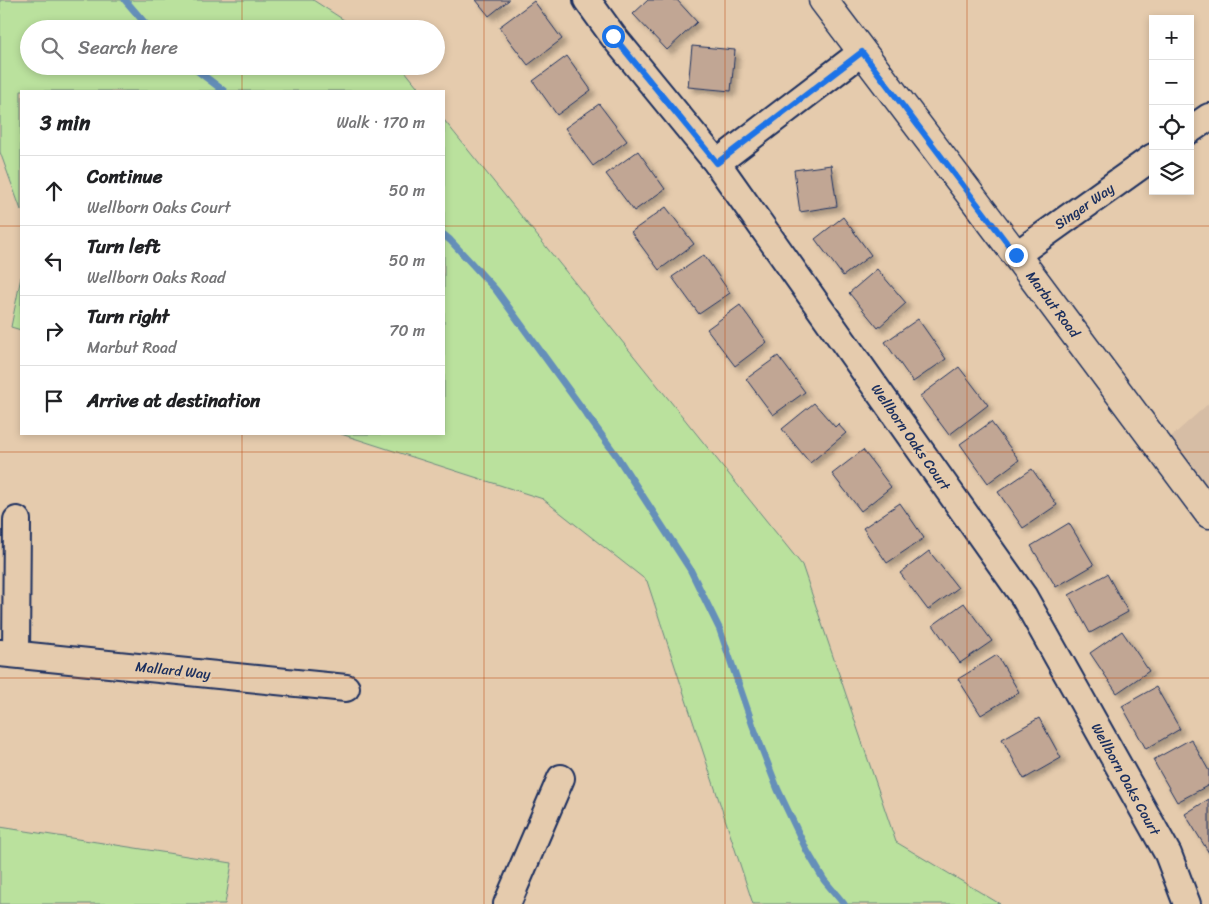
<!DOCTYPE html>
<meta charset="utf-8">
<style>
:root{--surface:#fff;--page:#f2f2f2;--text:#202124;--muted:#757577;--line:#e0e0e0}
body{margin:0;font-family:Sriracha,sans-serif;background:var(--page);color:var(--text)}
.controls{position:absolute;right:15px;top:15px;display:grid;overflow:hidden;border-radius:0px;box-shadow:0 2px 8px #0003}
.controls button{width:45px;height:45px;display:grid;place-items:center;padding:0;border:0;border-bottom:1px solid var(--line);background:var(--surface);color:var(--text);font:25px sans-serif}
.stop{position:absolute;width:15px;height:15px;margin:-11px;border:4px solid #1a73e8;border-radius:50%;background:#fff}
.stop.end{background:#1a73e8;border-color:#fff;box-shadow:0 1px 5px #0008}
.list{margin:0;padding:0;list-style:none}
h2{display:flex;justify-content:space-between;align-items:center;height:65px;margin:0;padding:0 20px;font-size:21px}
h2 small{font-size:16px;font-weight:400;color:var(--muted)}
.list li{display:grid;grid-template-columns:32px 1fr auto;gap:15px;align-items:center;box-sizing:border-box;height:70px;padding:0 20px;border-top:1px solid var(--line)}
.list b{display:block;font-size:19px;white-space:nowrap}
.list p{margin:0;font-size:16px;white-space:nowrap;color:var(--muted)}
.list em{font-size:16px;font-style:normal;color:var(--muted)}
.icon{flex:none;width:28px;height:28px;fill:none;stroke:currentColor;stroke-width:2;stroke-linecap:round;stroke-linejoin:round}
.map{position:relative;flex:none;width:1209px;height:904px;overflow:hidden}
.search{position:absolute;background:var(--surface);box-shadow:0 2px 8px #0003;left:20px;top:20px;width:425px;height:55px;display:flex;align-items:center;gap:12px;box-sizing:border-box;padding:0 18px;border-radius:28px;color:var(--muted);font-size:19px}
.panel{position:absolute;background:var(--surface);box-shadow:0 2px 8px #0003;left:20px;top:90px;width:425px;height:345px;border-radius:0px}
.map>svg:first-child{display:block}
.built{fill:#d6bda5}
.green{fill:#bae19d;stroke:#6a887e}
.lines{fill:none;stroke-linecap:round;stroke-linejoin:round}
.stream{stroke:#658fb9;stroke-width:7}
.building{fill:#c1a694;stroke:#1b2f5e;filter:url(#shadow)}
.minor-casing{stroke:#1b2f5e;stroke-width:30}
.tertiary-casing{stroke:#1b2f5e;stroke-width:31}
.minor{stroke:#e5cbad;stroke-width:26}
.tertiary{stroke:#e5cbad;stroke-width:28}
.route{stroke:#1a73e8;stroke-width:6}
.grid{fill:none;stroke:#bf511c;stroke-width:1;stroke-opacity:0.55}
.labels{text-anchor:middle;stroke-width:5;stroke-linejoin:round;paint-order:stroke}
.street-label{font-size:14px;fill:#1b2f5e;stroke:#e5cbad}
</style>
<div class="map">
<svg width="1209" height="904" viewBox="0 0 1209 904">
<defs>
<filter id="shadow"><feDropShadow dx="4.5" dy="4.5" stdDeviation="2.5" flood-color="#0004"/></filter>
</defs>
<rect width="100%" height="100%" fill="#e5cbad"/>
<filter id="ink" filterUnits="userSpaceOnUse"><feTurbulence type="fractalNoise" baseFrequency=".02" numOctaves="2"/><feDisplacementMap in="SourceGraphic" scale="10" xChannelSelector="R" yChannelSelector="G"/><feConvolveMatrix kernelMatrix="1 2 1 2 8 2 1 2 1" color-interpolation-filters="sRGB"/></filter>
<g filter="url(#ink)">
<polygon class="built" points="1209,403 1209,510 1161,446"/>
<g class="green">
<polygon points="0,0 313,0 358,29 29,29 29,66 401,66 421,91 21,91 21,210 0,152"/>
<polygon points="444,120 802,565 896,842 1000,904 753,904 647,581 543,499 341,434 444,434"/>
<polygon points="21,277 21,330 11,327"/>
<polygon points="0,827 232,863 225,904 0,904"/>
</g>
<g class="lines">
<g class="stream">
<polyline points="125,0 150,29"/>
<polyline points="191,66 224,91"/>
<polyline points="444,235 450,240 496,290 616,455 690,569 720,630 753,726 778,790 807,851 824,880 844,904"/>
</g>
</g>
<g class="building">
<polygon points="476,0 509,0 489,16"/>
<polygon points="648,0 677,0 697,22 667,50 633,14"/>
<polygon points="534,1 562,39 528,65 499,27"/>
<polygon points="692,46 735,50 731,91 688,87"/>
<polygon points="567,56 591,90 557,115 533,81"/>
<polygon points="599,104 627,141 593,166 565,128"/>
<polygon points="638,151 665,189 634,211 606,174"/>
<polygon points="831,165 837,206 800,212 794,170"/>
<polygon points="666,207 694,244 659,270 631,232"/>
<polygon points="843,217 871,255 843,276 815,239"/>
<polygon points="704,255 730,293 699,314 672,277"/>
<polygon points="877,269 906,303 878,328 849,293"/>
<polygon points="740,305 767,342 735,366 707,329"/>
<polygon points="918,319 946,359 913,382 885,342"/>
<polygon points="778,356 805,392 773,415 746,379"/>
<polygon points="959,367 988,405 949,435 920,396"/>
<polygon points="814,403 835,427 838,424 846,433 810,463 782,429"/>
<polygon points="991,422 1019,460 988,483 960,444"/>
<polygon points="863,450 891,487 861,511 832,474"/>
<polygon points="1032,469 1057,505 1023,528 998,492"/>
<polygon points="900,503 924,538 887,563 863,528"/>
<polygon points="1069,523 1094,565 1056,587 1031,546"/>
<polygon points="929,551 958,588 928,610 900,573"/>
<polygon points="1107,574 1128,612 1090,633 1069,595"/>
<polygon points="964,603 992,641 960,663 933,625"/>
<polygon points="1122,631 1149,671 1117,693 1090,653"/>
<polygon points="997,655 1019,692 981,715 958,679"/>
<polygon points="1156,687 1180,729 1146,749 1122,706"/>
<polygon points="1039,718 1061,758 1024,779 1002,739"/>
<polygon points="1191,739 1209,771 1209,785 1177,802 1153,760"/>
<polygon points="1209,799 1209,853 1185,814"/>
</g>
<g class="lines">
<g class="minor-casing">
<g id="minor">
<polyline points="587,0 613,36 717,163 1024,597 1168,854 1187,904"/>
<polyline points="1190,130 1209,117"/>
<polyline points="717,163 862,52"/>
<polyline points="1016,255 1153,157"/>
<polyline points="0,653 346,688"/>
<polyline points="16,654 17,520"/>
<polyline points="507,904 561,778"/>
</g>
</g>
<g class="tertiary-casing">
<polyline id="tertiary" points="823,0 1016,255 1209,514"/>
</g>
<use href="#minor" class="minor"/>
<use href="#tertiary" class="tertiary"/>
</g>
</g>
<g class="lines" filter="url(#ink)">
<polyline class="route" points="613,36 717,163 862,52 1016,255"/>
</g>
<path class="grid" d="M242,0V29M484,0V904M725,0V904M967,0V904M242,66V91M0,226H21M444,226H1209M242,434V904M0,452H1209M0,678H1209"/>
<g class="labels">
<g class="street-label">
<text transform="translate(1084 206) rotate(-35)" y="5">Singer Way</text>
<text transform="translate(1053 304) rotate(53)" y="5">Marbut Road</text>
<text transform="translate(911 437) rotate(55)" y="5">Wellborn Oaks Court</text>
<text transform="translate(173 670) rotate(6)" y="5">Mallard Way</text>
<text transform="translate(1126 779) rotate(61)" y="5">Wellborn Oaks Court</text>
</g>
</g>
</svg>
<div class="controls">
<button>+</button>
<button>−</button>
<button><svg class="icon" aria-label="locate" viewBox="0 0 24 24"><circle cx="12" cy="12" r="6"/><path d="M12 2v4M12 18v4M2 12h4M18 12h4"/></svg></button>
<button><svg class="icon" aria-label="layers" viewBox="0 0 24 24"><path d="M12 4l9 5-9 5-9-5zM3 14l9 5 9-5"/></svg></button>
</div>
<div class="stop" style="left:613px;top:36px"></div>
<div class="stop end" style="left:1016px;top:255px"></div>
<div class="search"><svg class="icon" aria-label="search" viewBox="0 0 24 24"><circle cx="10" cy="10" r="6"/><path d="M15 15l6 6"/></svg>Search here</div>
<section class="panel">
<h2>3 min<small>Walk · 170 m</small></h2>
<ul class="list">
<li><svg class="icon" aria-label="ahead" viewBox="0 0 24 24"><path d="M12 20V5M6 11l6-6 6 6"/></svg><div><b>Continue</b><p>Wellborn Oaks Court</p></div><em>50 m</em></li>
<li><svg class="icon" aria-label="left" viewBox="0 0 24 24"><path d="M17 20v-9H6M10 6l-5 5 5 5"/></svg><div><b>Turn left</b><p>Wellborn Oaks Road</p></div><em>50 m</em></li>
<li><svg class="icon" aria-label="right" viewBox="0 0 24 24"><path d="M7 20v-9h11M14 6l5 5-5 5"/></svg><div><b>Turn right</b><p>Marbut Road</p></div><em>70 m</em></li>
<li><svg class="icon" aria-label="arrive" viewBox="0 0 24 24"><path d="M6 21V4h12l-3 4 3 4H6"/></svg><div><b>Arrive at destination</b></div></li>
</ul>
</section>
</div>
